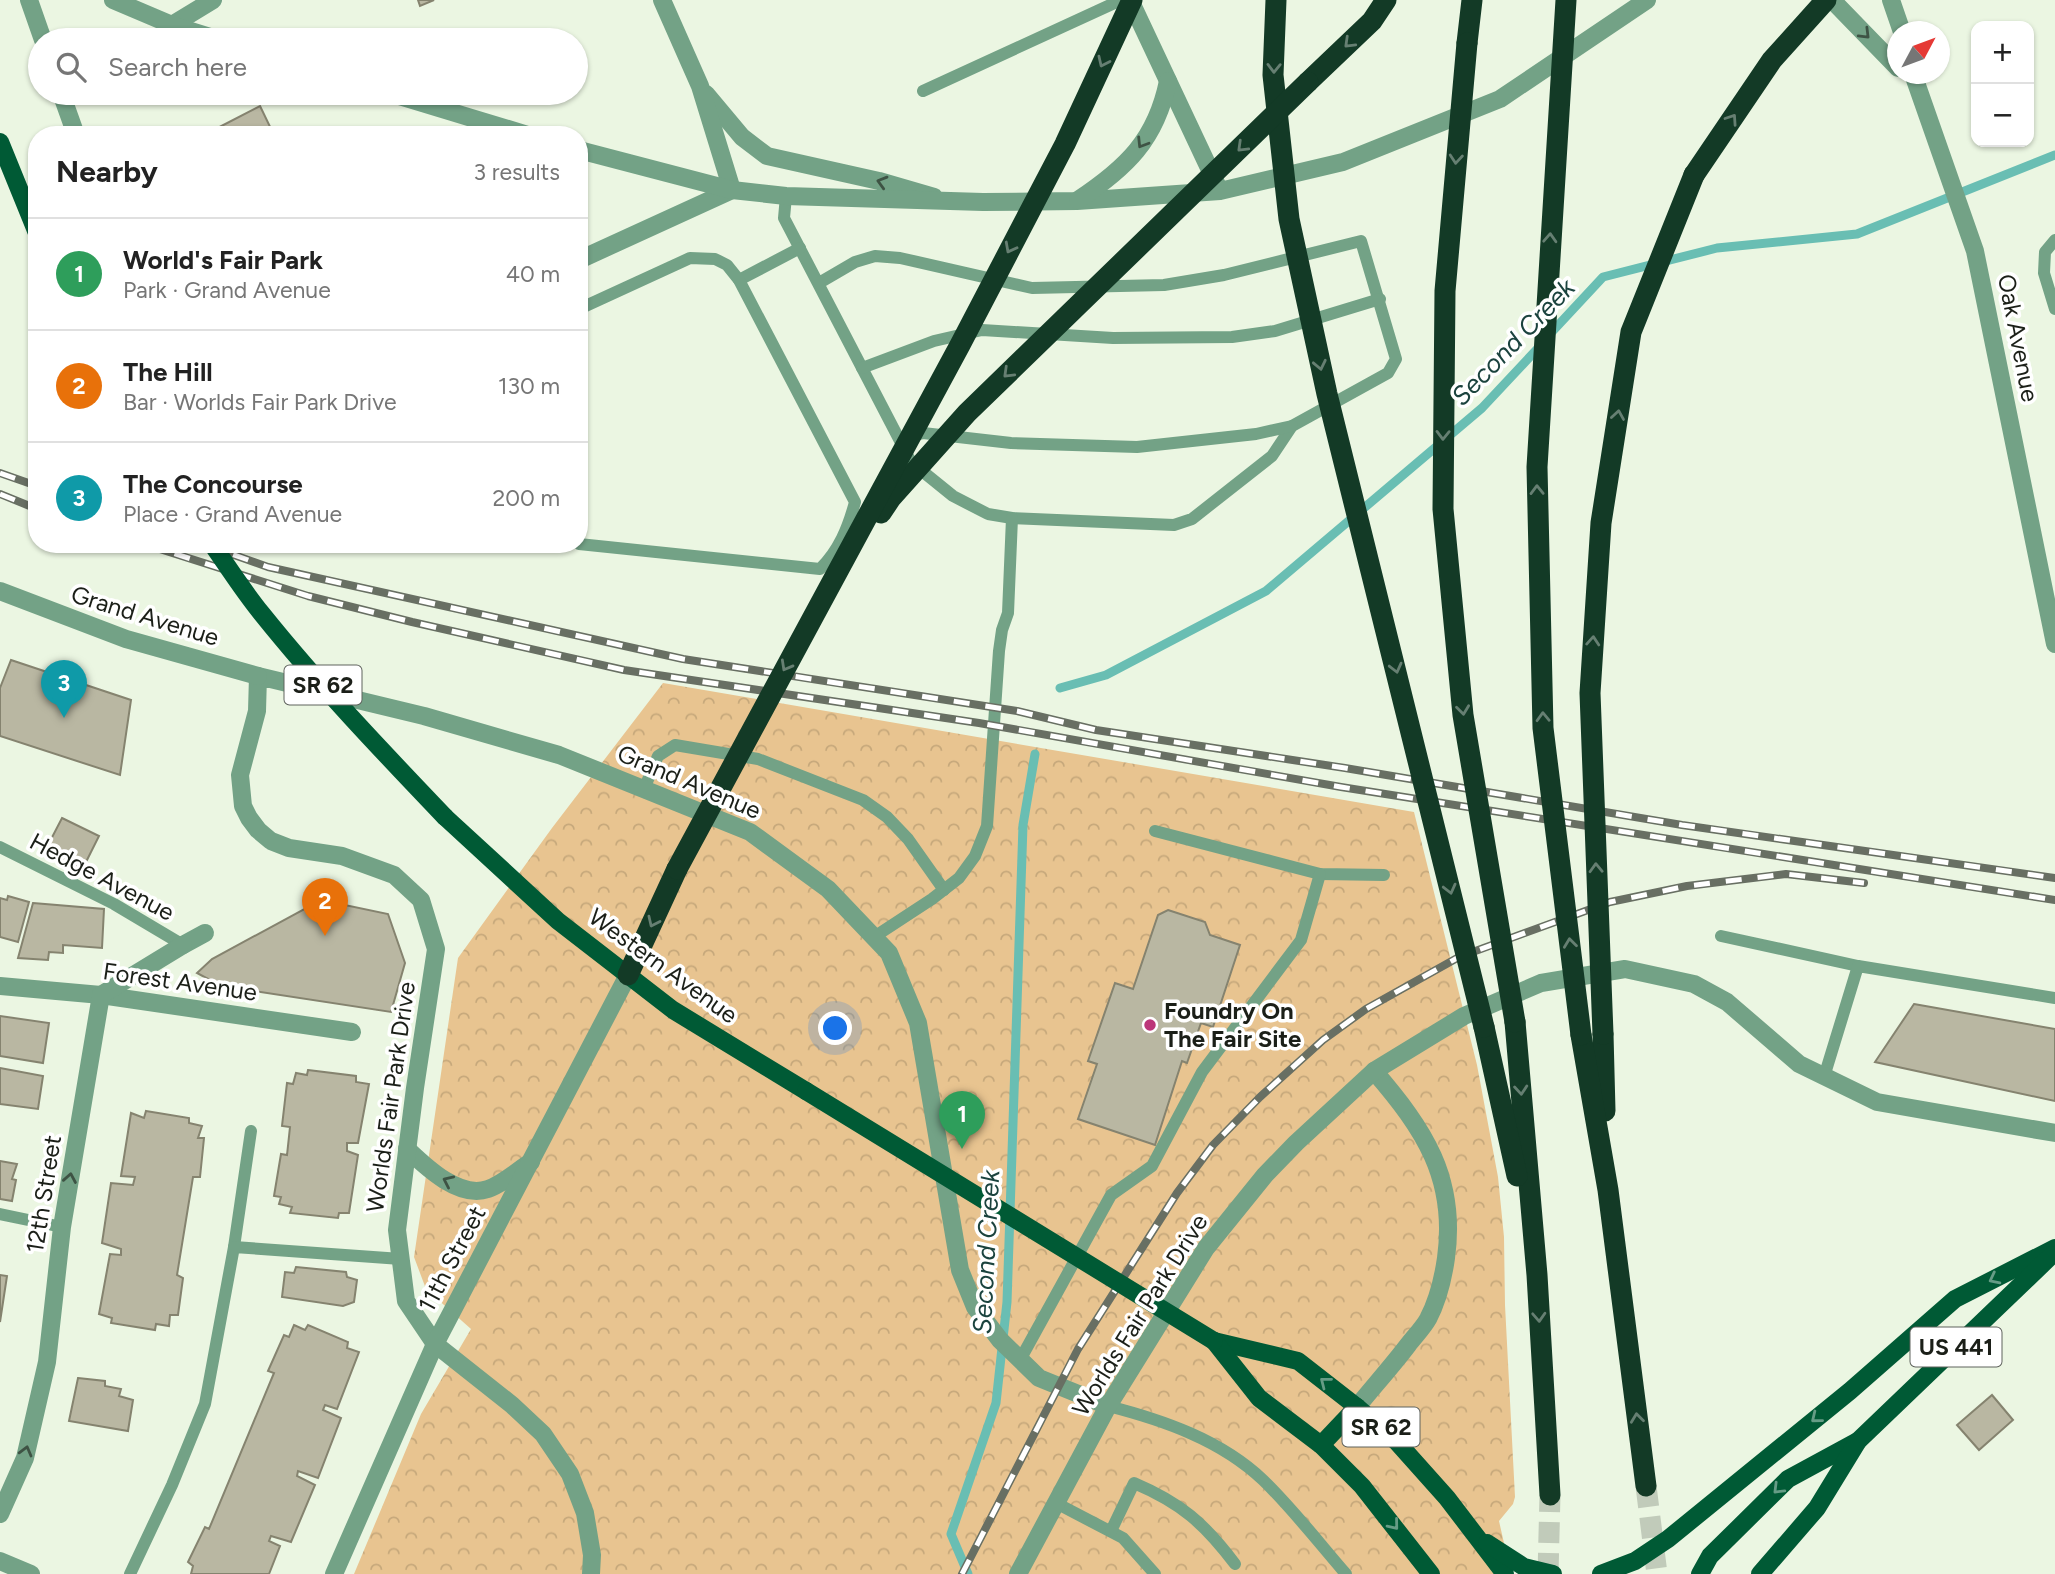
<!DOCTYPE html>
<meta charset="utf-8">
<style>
:root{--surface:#fff;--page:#f6f6f6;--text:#222;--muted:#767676;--line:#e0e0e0;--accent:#111827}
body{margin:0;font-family:Figtree,sans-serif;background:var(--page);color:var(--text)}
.controls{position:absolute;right:21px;top:21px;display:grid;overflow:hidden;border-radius:14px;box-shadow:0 2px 5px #0004}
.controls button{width:63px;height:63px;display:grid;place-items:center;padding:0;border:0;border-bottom:2px solid var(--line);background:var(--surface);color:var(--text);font:35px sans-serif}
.compass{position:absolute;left:1887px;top:21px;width:63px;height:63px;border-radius:50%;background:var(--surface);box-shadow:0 2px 5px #0004;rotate:49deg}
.you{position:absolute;left:836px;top:1029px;width:24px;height:24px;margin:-18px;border:5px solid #fff;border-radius:50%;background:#1a73e8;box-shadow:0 0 0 10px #1a73e833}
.badge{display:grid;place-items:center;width:46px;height:46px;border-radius:50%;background:var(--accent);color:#fff;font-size:23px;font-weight:700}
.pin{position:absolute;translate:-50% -58px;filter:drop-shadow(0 2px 4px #0008)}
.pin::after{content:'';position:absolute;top:37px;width:24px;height:21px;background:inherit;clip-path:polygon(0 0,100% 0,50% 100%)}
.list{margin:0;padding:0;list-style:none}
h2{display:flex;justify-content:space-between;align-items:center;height:91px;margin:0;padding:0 28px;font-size:30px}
h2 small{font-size:23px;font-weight:400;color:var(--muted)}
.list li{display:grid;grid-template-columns:46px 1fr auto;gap:21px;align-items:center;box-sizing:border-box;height:112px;padding:0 28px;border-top:2px solid var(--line)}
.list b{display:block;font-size:26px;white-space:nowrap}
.list p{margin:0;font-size:23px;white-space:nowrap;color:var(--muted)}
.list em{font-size:23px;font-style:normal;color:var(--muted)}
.icon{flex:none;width:38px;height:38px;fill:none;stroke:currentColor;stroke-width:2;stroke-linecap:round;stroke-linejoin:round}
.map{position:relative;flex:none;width:2055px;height:1574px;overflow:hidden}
.search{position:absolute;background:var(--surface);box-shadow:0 2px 5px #0004;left:28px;top:28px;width:560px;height:77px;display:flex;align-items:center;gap:18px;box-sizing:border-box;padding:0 24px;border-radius:38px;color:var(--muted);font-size:26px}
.panel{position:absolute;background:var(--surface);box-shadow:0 2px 5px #0004;left:28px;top:126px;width:560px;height:427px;border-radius:28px}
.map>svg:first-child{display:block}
.forest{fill:url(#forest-crowns)}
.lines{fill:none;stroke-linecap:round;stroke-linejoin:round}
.stream{stroke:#69beb3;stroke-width:9}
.building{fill:#b9b7a2;stroke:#85836f;stroke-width:2}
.motorway-tunnel{stroke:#c1cbba;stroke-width:21;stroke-dasharray:21 10;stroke-linecap:butt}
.service{stroke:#73a286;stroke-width:12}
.minor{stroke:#73a286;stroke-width:18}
.tertiary{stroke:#73a286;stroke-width:18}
.primary{stroke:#005a35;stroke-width:18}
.motorway{stroke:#133a26;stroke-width:21}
.rail-casing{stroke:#686f63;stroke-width:8}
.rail{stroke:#fff;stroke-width:5;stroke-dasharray:16;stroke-linecap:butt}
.primary-bridge{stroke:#005a35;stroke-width:18}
.motorway-bridge{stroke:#133a26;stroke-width:21}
.oneway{stroke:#3e5344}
.oneway2{stroke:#667f72}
.oneway3{stroke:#669c86}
.poi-dot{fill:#bc3679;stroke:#fff;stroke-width:2.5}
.labels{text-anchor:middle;stroke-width:7;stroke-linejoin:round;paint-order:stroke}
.shield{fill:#fff;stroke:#5f625d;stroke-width:2}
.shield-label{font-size:23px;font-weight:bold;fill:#1b1f18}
.street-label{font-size:24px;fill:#1b1f18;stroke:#fff}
.poi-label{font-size:24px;font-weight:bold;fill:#1b1f18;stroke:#fff;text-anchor:start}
.water-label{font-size:26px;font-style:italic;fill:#1b433e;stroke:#fff}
</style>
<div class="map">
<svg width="2055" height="1574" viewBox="0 0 2055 1574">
<defs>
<pattern id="forest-crowns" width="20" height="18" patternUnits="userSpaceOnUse" patternTransform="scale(1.75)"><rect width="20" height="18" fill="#e8c490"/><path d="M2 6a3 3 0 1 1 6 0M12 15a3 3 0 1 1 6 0" fill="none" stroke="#c6a87b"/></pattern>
</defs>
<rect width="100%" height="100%" fill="#ebf6e2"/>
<polygon class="forest" points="663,683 1414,812 1477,1065 1498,1177 1504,1237 1505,1305 1515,1497 1513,1504 1499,1521 1511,1574 354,1574 421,1414 471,1329 426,1289 414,1257 458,958 552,828"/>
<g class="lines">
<g class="stream">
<polyline points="1549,335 1603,277 1717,248 1857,234 2055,155"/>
<polyline points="1060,688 1106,675 1266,591 1482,408 1540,346"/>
<polyline points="968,1574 951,1534 996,1403 1007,1302 1023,825 1035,754"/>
</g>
</g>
<g class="building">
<polygon points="418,0 434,0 420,6"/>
<polygon points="260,106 274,135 204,135"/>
<polygon points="11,660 131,700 120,775 0,736 0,688"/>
<polygon points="62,818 99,836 83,868 78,865 75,871 48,857 51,852 46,849"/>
<polygon points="8,896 29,902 18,942 0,937 0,898 7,900"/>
<polygon points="321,900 388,914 405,963 391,1012 221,986 197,973 212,959"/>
<polygon points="33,903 104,909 102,948 63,945 63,953 49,952 48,960 18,958"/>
<polygon points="1168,910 1205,922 1210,935 1240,945 1213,1027 1201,1023 1187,1063 1182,1061 1155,1145 1078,1119 1097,1064 1088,1061 1115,983 1133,989 1158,915"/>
<polygon points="1914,1004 2055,1029 2055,1101 1875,1062"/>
<polygon points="0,1016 49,1023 43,1063 0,1056"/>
<polygon points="0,1068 43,1076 38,1109 0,1104"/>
<polygon points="308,1070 356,1076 356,1082 369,1084 358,1143 347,1143 347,1151 358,1155 349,1213 339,1213 338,1218 290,1213 292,1207 279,1204 281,1197 274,1196 281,1154 287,1155 290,1127 282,1126 287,1083 293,1084 296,1073 307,1075"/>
<polygon points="146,1111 189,1118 189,1123 202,1126 198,1138 204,1138 200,1177 193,1177 177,1275 183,1278 178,1315 170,1315 169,1326 156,1324 155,1330 111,1323 112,1318 99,1314 110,1254 121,1255 121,1249 102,1243 111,1183 133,1185 135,1177 121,1176 131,1113 144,1118"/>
<polygon points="0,1161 17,1164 12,1179 16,1180 12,1201 0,1199"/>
<polygon points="296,1267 346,1272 347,1277 357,1280 354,1302 343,1306 282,1297 285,1272 294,1273"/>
<polygon points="0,1275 7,1276 0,1322"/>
<polygon points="294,1325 305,1330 308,1325 348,1342 347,1348 359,1352 337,1409 325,1405 323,1410 341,1418 318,1478 298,1471 297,1476 315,1485 291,1542 271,1536 269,1541 280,1546 269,1574 191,1574 193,1566 188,1562 205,1527 209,1529 274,1373 268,1371 284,1335 289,1337"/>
<polygon points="78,1378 105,1381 105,1386 121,1389 119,1396 133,1400 128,1431 69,1421"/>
<polygon points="1992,1395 2013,1420 1979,1450 1957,1425"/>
</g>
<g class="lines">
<g class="motorway-tunnel">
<polyline points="1646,1486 1657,1574"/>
<polyline points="1548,1574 1550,1495"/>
</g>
<g class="service">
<polyline points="923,91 1121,0"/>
<polyline points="786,196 784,218 911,462 953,496 988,514 1012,518 1174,525 1192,519 1272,456 1292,426 1388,373 1396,359 1361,241 1224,275 1164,285 1032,288 900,258 875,256 855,262 819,283"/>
<polyline points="2055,240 2045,252 2044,273 2055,309"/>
<polyline points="739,280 800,248"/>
<path d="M579,309L690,258L715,259L727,265L739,280L855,502C848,528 839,550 820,569L579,544"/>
<polyline points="862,368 934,341 982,330 1113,338 1232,337 1275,331 1380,299"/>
<polyline points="909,437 923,433 1011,443 1137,447 1256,434 1292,426"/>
<polyline points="644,789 658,756 675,745 758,759 863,800 887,817 908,839 944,890"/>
<polyline points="1155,831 1320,874 1384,875"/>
<polyline points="0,847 114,904 183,945"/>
<polyline points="1721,936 1858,966"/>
<polyline points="874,937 932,899 959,878 975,856 987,826 999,651 1002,630 1008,613 1012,518"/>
<polyline points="1824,1077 1858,966 2055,998"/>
<polyline points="0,1214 62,1227"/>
<polyline points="234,1247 251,1131"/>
<polyline points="1020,1360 1111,1195 1152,1166 1202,1072 1301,940 1320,874"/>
<path d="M1108,1406C1163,1420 1221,1440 1263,1480C1293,1509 1319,1543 1346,1574"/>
<polyline points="1056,1503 1123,1538 1155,1574"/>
<path d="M1111,1531L1134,1483C1181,1503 1204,1523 1235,1564"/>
<polyline points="130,1574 172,1485 205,1404 234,1247 401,1259"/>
</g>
<g class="minor">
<polyline points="29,0 43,40"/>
<polyline points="1130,0 1217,185"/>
<polyline points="1832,0 1898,68"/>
<polyline points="1891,0 1902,32"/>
<polyline points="172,25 213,0"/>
<polyline points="1913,74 1975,251 2055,644"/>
<polyline points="61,93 76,135"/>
<polyline points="706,94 742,137 767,156 879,181 934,197"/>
<polyline points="579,260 732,190 700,86 662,0"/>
<polyline points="183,945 205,933"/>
<path d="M407,1149C426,1167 459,1199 488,1189C503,1184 518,1170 531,1162"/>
<path d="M1357,1407C1374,1386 1392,1366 1408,1345C1414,1337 1423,1328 1428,1319C1438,1300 1443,1279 1446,1258C1457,1178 1424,1129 1374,1071"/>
<polyline points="591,1574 592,1555 585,1513 570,1474 543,1434 512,1405 435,1344 406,1301 397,1230 415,1088 436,949 421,900 394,875 342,856 289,848 271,841 258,830 249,818 243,806 240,775 257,711 258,676 424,716 559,755 750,832 828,889 889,953 918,1023 960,1270 975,1307 1000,1340 1039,1378 1108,1406"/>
<polyline points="1018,1574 1108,1406 1206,1248 1265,1175 1296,1143 1374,1071 1464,1016 1541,983 1625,969 1694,984 1727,1002 1799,1064 1877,1102 2055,1133"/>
</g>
<g class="tertiary">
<polyline points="113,0 172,25 220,40"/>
<polyline points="389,93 528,135"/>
<polyline points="579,150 732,190 786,196 983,202 1077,201 1220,191 1343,162 1500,99 1647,0"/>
<path d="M1078,200C1126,168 1156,140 1168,81"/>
<polyline points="0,591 126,639 258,676"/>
<polyline points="0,986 101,995 352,1032"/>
<polyline points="0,1514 25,1458 47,1362 62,1227 101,995 183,945"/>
<polyline points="0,1561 31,1574"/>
<polyline points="334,1574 435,1344 628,975"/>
</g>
<g class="primary">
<polyline points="0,142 37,233"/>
<polyline points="445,817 558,921 673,1010 806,1091"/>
<polyline points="1214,1341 1298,1361 1357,1407 1397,1442 1447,1498 1505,1574"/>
<polyline points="1214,1341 1259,1398 1321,1445 1362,1486 1431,1574"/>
<polyline points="1321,1445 1357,1407"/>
<polyline points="1487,1543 1524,1567 1553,1574"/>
<polyline points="1601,1574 1635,1561 1668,1539 1850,1391 1955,1299 2055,1248"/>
<polyline points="1700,1574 1710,1556 1788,1479 1858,1441"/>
<polyline points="1760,1574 1817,1508 1858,1441 2052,1255"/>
</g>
<g class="motorway">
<polyline points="1467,43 1472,0"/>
<polyline points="1308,82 1372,21 1386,0"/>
<polyline points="1694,175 1772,60 1826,0"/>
<polyline points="628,975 677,869"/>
<polyline points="1515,1022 1537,1275 1550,1495"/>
<polyline points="1484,1027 1517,1176"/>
<polyline points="1603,1034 1605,1111"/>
<polyline points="1581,1035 1608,1190 1646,1486"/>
</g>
<g class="rail-casing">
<g id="rail">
<polyline points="0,473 37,486"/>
<polyline points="0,494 37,509"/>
<polyline points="144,544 308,596 412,622 624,670 979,723 1341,787 2055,900"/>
<polyline points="203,544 268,567 683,659 1017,711 1096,730 1345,768 1682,825 2055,878"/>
<polyline points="962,1574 1078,1349 1177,1193 1213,1145 1260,1097 1323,1040 1366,1009 1459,957 1610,902 1687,886 1786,874 1864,883"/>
</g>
</g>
<use href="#rail" class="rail"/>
<g class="primary-bridge">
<path d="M212,544C228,567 244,592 262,614C319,685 382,751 445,817"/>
<polyline points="806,1091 1214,1341"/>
</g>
<g class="motorway-bridge">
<polyline points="1276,0 1273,75 1289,219 1327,394 1484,1027"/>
<polyline points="1566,0 1537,467 1543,728 1581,1035"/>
<polyline points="1467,43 1445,291 1443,509 1463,715 1515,1022"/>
<polyline points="881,513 891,498 967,413 1308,82"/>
<polyline points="677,869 960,345 1065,144 1132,0"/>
<polyline points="1603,1034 1590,693 1601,523 1631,332 1694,175"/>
</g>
</g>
<defs><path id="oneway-chevron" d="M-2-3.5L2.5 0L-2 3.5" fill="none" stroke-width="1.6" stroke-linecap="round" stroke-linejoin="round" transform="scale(1.75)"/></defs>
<g class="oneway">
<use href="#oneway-chevron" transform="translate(1865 34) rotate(45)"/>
<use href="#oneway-chevron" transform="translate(1142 143) rotate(122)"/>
<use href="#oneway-chevron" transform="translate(882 182) rotate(-164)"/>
<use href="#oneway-chevron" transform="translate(70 1178) rotate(-80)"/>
<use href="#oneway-chevron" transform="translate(448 1181) rotate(-155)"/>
<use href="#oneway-chevron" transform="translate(26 1451) rotate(-75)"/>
</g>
<g class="oneway2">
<use href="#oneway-chevron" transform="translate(1349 43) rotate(136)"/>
<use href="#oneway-chevron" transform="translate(1103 62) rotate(115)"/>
<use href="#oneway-chevron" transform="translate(1274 68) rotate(91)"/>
<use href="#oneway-chevron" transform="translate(1732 119) rotate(-56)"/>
<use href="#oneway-chevron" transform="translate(1242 147) rotate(136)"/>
<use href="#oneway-chevron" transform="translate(1456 159) rotate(95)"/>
<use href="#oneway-chevron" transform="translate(1550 238) rotate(-87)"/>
<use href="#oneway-chevron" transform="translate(1010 248) rotate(118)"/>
<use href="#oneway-chevron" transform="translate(1320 365) rotate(78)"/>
<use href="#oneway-chevron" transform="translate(1008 373) rotate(136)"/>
<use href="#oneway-chevron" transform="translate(1618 415) rotate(-81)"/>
<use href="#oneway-chevron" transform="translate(1443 435) rotate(91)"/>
<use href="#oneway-chevron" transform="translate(1537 490) rotate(-91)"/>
<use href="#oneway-chevron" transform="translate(1593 641) rotate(-86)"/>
<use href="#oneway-chevron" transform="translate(786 666) rotate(119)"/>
<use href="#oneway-chevron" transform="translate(1396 668) rotate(76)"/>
<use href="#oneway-chevron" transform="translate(1463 710) rotate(83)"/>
<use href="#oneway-chevron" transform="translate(1543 717) rotate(-92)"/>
<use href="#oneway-chevron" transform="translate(1596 868) rotate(-92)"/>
<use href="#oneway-chevron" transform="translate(1450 889) rotate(76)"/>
<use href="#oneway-chevron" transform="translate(653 922) rotate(115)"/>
<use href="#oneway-chevron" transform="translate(1570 943) rotate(-97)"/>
<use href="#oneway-chevron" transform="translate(1521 1090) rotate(85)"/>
<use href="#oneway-chevron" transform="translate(1539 1317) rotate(87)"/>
<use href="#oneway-chevron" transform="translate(1637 1418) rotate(-97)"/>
</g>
<g class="oneway3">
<use href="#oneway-chevron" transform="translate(1994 1279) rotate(153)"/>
<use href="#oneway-chevron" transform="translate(1325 1382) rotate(-142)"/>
<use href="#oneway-chevron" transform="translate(1816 1418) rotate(141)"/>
<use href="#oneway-chevron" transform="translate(1778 1489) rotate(135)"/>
<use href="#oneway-chevron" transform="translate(1394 1525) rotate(51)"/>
</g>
<circle class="poi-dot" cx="1150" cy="1025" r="7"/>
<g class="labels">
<g class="shield">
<rect x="284.5" y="665.5" width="77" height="39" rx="5"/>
<rect x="1910.5" y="1327.5" width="91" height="39" rx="5"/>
<rect x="1342.5" y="1407.5" width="77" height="39" rx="5"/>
</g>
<g class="shield-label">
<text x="323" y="693">SR 62</text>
<text x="1956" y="1355">US 441</text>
<text x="1381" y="1435">SR 62</text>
</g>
<g class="street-label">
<text transform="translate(2018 338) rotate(79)" y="8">Oak Avenue</text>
<text transform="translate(145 616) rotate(17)" y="8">Grand Avenue</text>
<text transform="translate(689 782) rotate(23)" y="8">Grand Avenue</text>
<text transform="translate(102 877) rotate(28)" y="8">Hedge Avenue</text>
<text transform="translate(663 966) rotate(36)" y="8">Western Avenue</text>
<text transform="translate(180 982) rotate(8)" y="8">Forest Avenue</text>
<text transform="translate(391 1097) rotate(-82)" y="8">Worlds Fair Park Drive</text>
<text transform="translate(44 1194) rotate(-81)" y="8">12th Street</text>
<text transform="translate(452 1259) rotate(-62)" y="8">11th Street</text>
<text transform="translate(1140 1315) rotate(-58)" y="8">Worlds Fair Park Drive</text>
</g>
<g class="poi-label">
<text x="1164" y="1019">Foundry On<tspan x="1164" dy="28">The Fair Site</tspan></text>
</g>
<g class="water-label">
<text transform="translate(1513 342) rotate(-46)" y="9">Second Creek</text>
<text transform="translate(986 1252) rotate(-87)" y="9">Second Creek</text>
</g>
</g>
</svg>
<div class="controls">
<button>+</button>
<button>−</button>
</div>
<svg class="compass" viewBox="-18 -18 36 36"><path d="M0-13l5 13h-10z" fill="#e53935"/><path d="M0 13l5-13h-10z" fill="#767676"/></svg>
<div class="you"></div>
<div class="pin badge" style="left:962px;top:1149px;background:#2e9e5b">1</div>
<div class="pin badge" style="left:325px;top:936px;background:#e8710a">2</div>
<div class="pin badge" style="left:64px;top:718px;background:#0f9aa8">3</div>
<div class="search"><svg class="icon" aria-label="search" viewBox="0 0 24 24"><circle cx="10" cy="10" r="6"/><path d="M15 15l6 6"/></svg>Search here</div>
<section class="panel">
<h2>Nearby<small>3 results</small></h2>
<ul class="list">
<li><span class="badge" style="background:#2e9e5b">1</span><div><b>World's Fair Park</b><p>Park · Grand Avenue</p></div><em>40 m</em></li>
<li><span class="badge" style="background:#e8710a">2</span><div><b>The Hill</b><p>Bar · Worlds Fair Park Drive</p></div><em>130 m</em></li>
<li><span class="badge" style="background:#0f9aa8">3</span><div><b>The Concourse</b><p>Place · Grand Avenue</p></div><em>200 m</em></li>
</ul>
</section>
</div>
